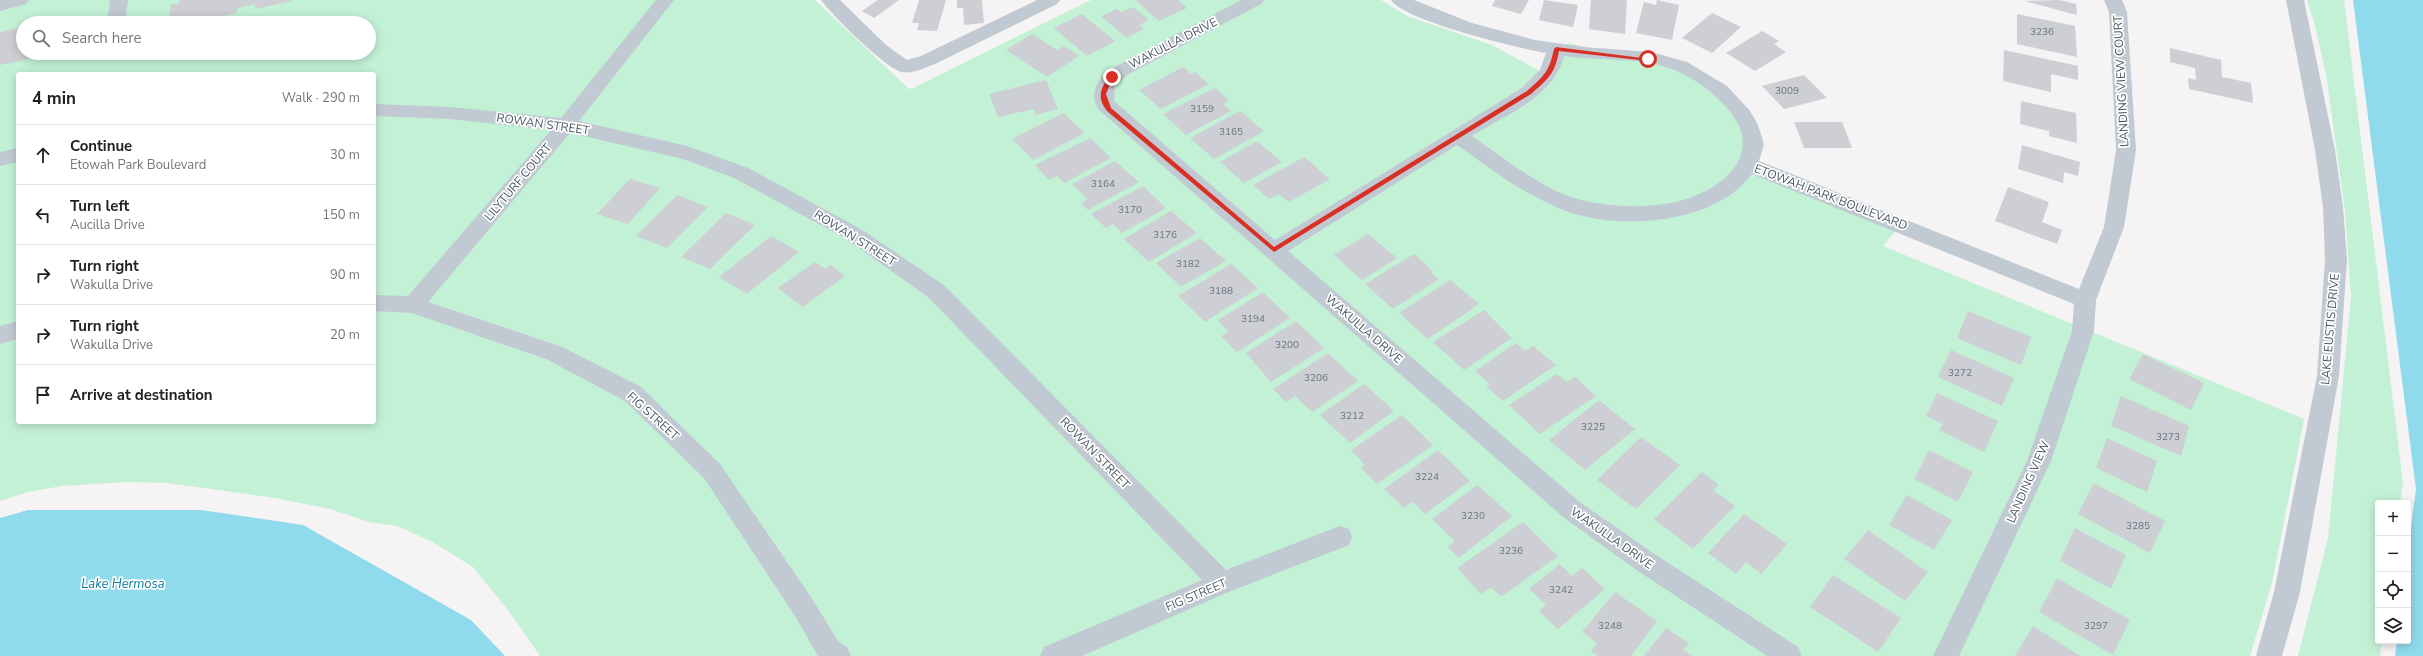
<!DOCTYPE html>
<meta charset="utf-8">
<style>
:root{--surface:#fff;--page:#f6f6f6;--text:#222;--muted:#767676;--line:#e0e0e0}
body{margin:0;font-family:"Nunito Sans",sans-serif;background:var(--page);color:var(--text)}
.controls{position:absolute;right:12px;bottom:12px;display:grid;overflow:hidden;border-radius:4px;box-shadow:0 2px 10px #0003}
.controls button{width:36px;height:36px;display:grid;place-items:center;padding:0;border:0;border-bottom:1px solid var(--line);background:var(--surface);color:var(--text);font:20px sans-serif}
.stop{position:absolute;width:12px;height:12px;margin:-9px;border:3px solid #d93025;border-radius:50%;background:#fff}
.stop.end{background:#d93025;border-color:#fff;box-shadow:0 1px 4px #0008}
.list{margin:0;padding:0;list-style:none}
h2{display:flex;justify-content:space-between;align-items:center;height:52px;margin:0;padding:0 16px;font-size:17px}
h2 small{font-size:13px;font-weight:400;color:var(--muted)}
.list li{display:grid;grid-template-columns:26px 1fr auto;gap:12px;align-items:center;box-sizing:border-box;height:60px;padding:0 16px;border-top:1px solid var(--line)}
.list b{display:block;font-size:15px;white-space:nowrap}
.list p{margin:0;font-size:13px;white-space:nowrap;color:var(--muted)}
.list em{font-size:13px;font-style:normal;color:var(--muted)}
.icon{flex:none;width:22px;height:22px;fill:none;stroke:currentColor;stroke-width:2;stroke-linecap:round;stroke-linejoin:round}
.map{position:relative;flex:none;width:2423px;height:656px;overflow:hidden}
.search{position:absolute;background:var(--surface);box-shadow:0 2px 10px #0003;left:16px;top:16px;width:360px;height:44px;display:flex;align-items:center;gap:10px;box-sizing:border-box;padding:0 14px;border-radius:22px;color:var(--muted);font-size:15px}
.panel{position:absolute;background:var(--surface);box-shadow:0 2px 10px #0003;left:16px;top:72px;width:360px;height:352px;border-radius:4px}
.map>svg:first-child{display:block}
.green{fill:#c3f1d5;fill-rule:evenodd}
.water{fill:#90daee}
.building{fill:#cdcfd5}
.lines{fill:none;stroke-linecap:round;stroke-linejoin:round}
.minor{fill:#c1cad2;fill-rule:evenodd}
.route{fill:#d93025}
.labels{text-anchor:middle;stroke-width:3.5;stroke-linejoin:round;paint-order:stroke}
.number-label{font-size:10px;fill:#6b747e}
.street-label{font-size:12px;fill:#4a5661;stroke:#fff}
.water-label{font-size:13px;font-style:italic;fill:#0c7c9b;stroke:#fff}
</style>
<div class="map">
<svg width="2423" height="656" viewBox="0 0 2423 656">
<rect width="100%" height="100%" fill="#f5f3f3"/>
<g class="green">
<path d="M0,0H815L909,89L913,88L1091,0H1381L1407,16L1492,45L1545,74L1568,43L1699,73L1742,108L1754,166L1897,229L1883,246L2304,419L2272,583L2250,656H540L511,614L473,567L431,541L397,526L369,522L330,509L275,498L167,483L128,482L62,486L28,492L0,501ZM23,23H369V53H23ZM18,74H374V422H18Z"/>
<polygon points="2307,0 2344,0 2403,483 2400,503 2378,503 2378,641 2382,641 2380,656 2298,656 2328,538 2351,298 2345,211 2327,80 2315,25"/>
</g>
<g class="water">
<polygon points="2353,0 2423,0 2423,656 2395,656 2397,641 2408,641 2408,552 2416,489"/>
<polygon points="28,510 201,510 303,525 471,620 505,656 0,656 0,518"/>
</g>
<g class="building">
<polygon points="180,0 291,0 292,1 255,9 255,4 238,8 237,13 190,23 177,23 178,16 169,18 171,5 179,3"/>
<polygon points="878,0 899,0 874,18 862,11"/>
<polygon points="919,0 946,0 937,31 917,30 919,23 912,23"/>
<polygon points="957,0 982,0 984,23 964,25 963,8 957,8"/>
<polygon points="1135,0 1178,0 1187,8 1159,21"/>
<polygon points="1495,0 1529,0 1521,14 1492,6"/>
<polygon points="1544,0 1578,5 1573,27 1539,20"/>
<polygon points="1591,0 1627,0 1625,34 1589,29"/>
<polygon points="1657,0 1679,5 1672,40 1636,33 1644,2 1656,5"/>
<polygon points="2059,0 2076,4 2077,15 2025,1"/>
<polygon points="1133,7 1149,20 1139,25 1144,29 1127,38 1101,16 1117,9 1121,12"/>
<polygon points="1712,13 1741,27 1712,53 1682,38"/>
<polygon points="1082,14 1115,41 1087,56 1054,28"/>
<polygon points="2017,14 2075,26 2077,57 2017,44"/>
<polygon points="65,18 64,23 47,23 47,22"/>
<polygon points="23,27 23,53 45,53 44,56 0,65 0,32"/>
<polygon points="1762,31 1779,41 1774,44 1786,52 1755,71 1726,53"/>
<polygon points="1032,34 1057,50 1064,46 1079,56 1047,77 1006,50"/>
<polygon points="2170,48 2221,60 2222,77 2251,83 2253,103 2189,89 2188,78 2196,80 2195,68 2170,62"/>
<polygon points="2004,50 2078,66 2078,80 2051,74 2051,92 2003,81"/>
<polygon points="1183,67 1191,74 1195,72 1209,84 1161,109 1139,90"/>
<polygon points="1804,75 1827,98 1784,109 1762,86"/>
<polygon points="1046,80 1058,109 1036,115 1034,109 998,117 989,94"/>
<polygon points="1215,88 1229,100 1223,104 1231,111 1186,135 1163,114"/>
<polygon points="2021,101 2076,113 2077,143 2049,136 2049,131 2020,124"/>
<polygon points="1240,111 1264,131 1214,159 1190,138"/>
<polygon points="1063,113 1085,133 1033,160 1012,139"/>
<polygon points="1794,122 1842,122 1852,148 1804,148"/>
<polygon points="1090,138 1111,158 1064,183 1057,176 1049,180 1035,165"/>
<polygon points="1257,141 1282,162 1244,183 1220,162"/>
<polygon points="2022,145 2080,162 2078,176 2064,172 2063,183 2018,169"/>
<polygon points="1304,157 1330,179 1289,202 1279,194 1269,199 1253,185"/>
<polygon points="1115,161 1139,182 1088,210 1081,203 1088,199 1072,184"/>
<polygon points="630,179 660,188 628,224 597,214"/>
<polygon points="1143,186 1166,208 1122,233 1113,224 1106,228 1091,214"/>
<polygon points="2008,187 2049,202 2042,222 2062,230 2057,244 1995,221"/>
<polygon points="677,195 708,207 667,248 636,236"/>
<polygon points="1171,211 1197,233 1149,262 1124,239"/>
<polygon points="726,213 755,225 710,269 681,257"/>
<polygon points="1368,234 1397,258 1362,280 1334,255"/>
<polygon points="771,236 799,252 747,294 719,277"/>
<polygon points="1200,238 1226,261 1181,287 1156,263"/>
<polygon points="1414,254 1433,271 1431,273 1439,279 1393,309 1365,284"/>
<polygon points="815,262 826,269 831,265 845,276 803,307 778,288"/>
<polygon points="1231,264 1258,288 1205,322 1178,296"/>
<polygon points="1450,280 1479,304 1428,339 1399,313"/>
<polygon points="1263,292 1290,318 1237,352 1221,336 1229,332 1218,320"/>
<polygon points="1484,310 1512,338 1464,370 1433,342"/>
<polygon points="1968,311 2031,337 2021,365 1957,338"/>
<polygon points="1296,321 1324,348 1271,382 1246,353"/>
<polygon points="1516,343 1525,351 1533,346 1556,365 1503,401 1486,386 1490,384 1475,371"/>
<polygon points="1951,350 2014,378 2002,406 1938,377"/>
<polygon points="1328,353 1358,381 1312,412 1295,396 1286,402 1273,389"/>
<polygon points="2143,354 2204,383 2191,410 2129,379"/>
<polygon points="1557,374 1567,382 1575,377 1596,396 1540,434 1509,405"/>
<polygon points="1364,384 1394,411 1350,443 1320,415"/>
<polygon points="1937,393 1998,421 1984,452 1939,430 1943,424 1926,416"/>
<polygon points="2121,396 2189,426 2181,456 2111,426"/>
<polygon points="1599,400 1635,429 1585,470 1549,440"/>
<polygon points="1402,415 1433,445 1377,484 1361,468 1365,465 1351,450"/>
<polygon points="1641,437 1680,465 1636,509 1597,480"/>
<polygon points="2107,438 2157,461 2147,492 2096,468"/>
<polygon points="1438,450 1470,481 1425,514 1413,502 1404,508 1384,489"/>
<polygon points="1929,450 1973,472 1958,502 1914,479"/>
<polygon points="1702,472 1719,485 1713,490 1735,506 1693,549 1654,519"/>
<polygon points="2094,483 2165,521 2150,553 2078,514"/>
<polygon points="1477,485 1512,516 1459,558 1448,547 1455,541 1432,519"/>
<polygon points="1907,495 1952,520 1934,550 1889,525"/>
<polygon points="1744,514 1787,544 1761,574 1746,562 1736,574 1708,553"/>
<polygon points="1523,522 1558,556 1501,597 1491,587 1481,594 1457,568"/>
<polygon points="2075,528 2126,555 2111,589 2060,561"/>
<polygon points="1868,530 1928,572 1905,601 1844,559"/>
<polygon points="1560,564 1572,576 1582,568 1605,589 1558,629 1539,611 1546,605 1529,589"/>
<polygon points="1833,575 1901,618 1878,652 1810,607"/>
<polygon points="2057,578 2130,620 2113,655 2039,612"/>
<polygon points="1615,592 1657,621 1631,656 1598,656 1591,651 1597,643 1582,632"/>
<polygon points="2033,626 2080,656 2015,656"/>
<polygon points="1666,628 1689,643 1683,650 1693,656 1644,656"/>
</g>
<g class="lines">
<g class="minor">
<polygon points="0,0 29,0 26,4 0,11"/>
<polygon points="110,0 128,0 125,23 107,23"/>
<polygon points="656,0 674,0 579,121 687,146 748,168 859,228 944,285 1226,570 1340,526 1349,529 1352,537 1349,545 1231,591 1082,656 1040,656 1044,647 1202,580 928,297 845,238 734,178 683,159 570,133 428,302 562,347 641,387 720,464 813,600 838,641 847,647 851,656 818,656 795,616 704,478 625,401 546,359 412,313 374,311 374,295 408,296 551,130 450,119 374,116 374,104 450,107 561,118"/>
<path d="M821,0H840L886,45L907,60L921,56L1037,0H1060L1057,4L935,64C924,68 913,74 902,72C886,69 831,14 821,0Z"/>
<path d="M1241,0H1264L1261,4L1127,75L1115,85L1114,101L1275,240L1522,88L1540,70L1546,53C1518,48 1405,21 1391,0H1414L1472,23L1535,40L1583,47L1651,52L1687,62L1727,86L1750,111L1758,125L1764,144L1759,161L2079,289L2104,227L2116,150L2109,12L2104,0H2122L2127,12L2136,150L2124,227L2096,300L2094,331L2051,461L1959,656H1933L2027,461L2072,331L2074,304L1752,174C1715,224 1621,231 1566,211C1526,196 1492,170 1457,145L1288,251L1581,503L1656,555L1798,647L1802,656H1767L1638,571L1563,517L1098,109C1089,94 1097,80 1109,70ZM1564,56C1598,61 1637,57 1669,68C1690,75 1711,90 1726,107C1770,155 1719,194 1671,203C1642,208 1610,207 1581,200C1546,192 1502,157 1472,136C1504,116 1554,97 1564,56Z"/>
<polygon points="2286,0 2304,0 2335,150 2343,207 2347,259 2339,376 2300,592 2282,656 2256,656 2274,592 2317,376 2325,259 2323,207 2315,150"/>
<polygon points="18,148 18,162 0,166 0,152"/>
<polygon points="18,321 18,339 0,344 0,326"/>
</g>
</g>
<path class="route" d="M1556,47L1650,59L1648,61L1559,51C1555,74 1548,79 1531,94L1274,252L1107,111C1096,97 1101,88 1110,75H1114L1106,94L1111,108L1274,247L1527,91C1544,76 1549,72 1554,49Z"/>
<g class="labels">
<g class="number-label">
<text x="2042" y="35">3236</text>
<text x="1787" y="94">3009</text>
<text x="1202" y="112">3159</text>
<text x="1231" y="135">3165</text>
<text x="1103" y="187">3164</text>
<text x="1130" y="213">3170</text>
<text x="1165" y="238">3176</text>
<text x="1188" y="267">3182</text>
<text x="1221" y="294">3188</text>
<text x="1253" y="322">3194</text>
<text x="1287" y="348">3200</text>
<text x="1960" y="376">3272</text>
<text x="1316" y="381">3206</text>
<text x="1352" y="419">3212</text>
<text x="1593" y="430">3225</text>
<text x="2168" y="440">3273</text>
<text x="1427" y="480">3224</text>
<text x="1473" y="519">3230</text>
<text x="2138" y="529">3285</text>
<text x="1511" y="554">3236</text>
<text x="1561" y="593">3242</text>
<text x="1610" y="629">3248</text>
<text x="2096" y="629">3297</text>
</g>
<g class="street-label">
<text transform="translate(1173 43) rotate(-27)" y="4">WAKULLA DRIVE</text>
<text transform="translate(2121 81) rotate(-93)" y="4">LANDING VIEW COURT</text>
<text transform="translate(543 124) rotate(8)" y="4">ROWAN STREET</text>
<text transform="translate(518 182) rotate(-50)" y="4">LILYTURF COURT</text>
<text transform="translate(1831 197) rotate(21)" y="4">ETOWAH PARK BOULEVARD</text>
<text transform="translate(855 238) rotate(32)" y="4">ROWAN STREET</text>
<text transform="translate(1364 329) rotate(41)" y="4">WAKULLA DRIVE</text>
<text transform="translate(2330 329) rotate(-85)" y="4">LAKE EUSTIS DRIVE</text>
<text transform="translate(653 416) rotate(42)" y="4">FIG STREET</text>
<text transform="translate(1095 453) rotate(46)" y="4">ROWAN STREET</text>
<text transform="translate(2028 482) rotate(-66)" y="4">LANDING VIEW</text>
<text transform="translate(1612 538) rotate(35)" y="4">WAKULLA DRIVE</text>
<text transform="translate(1196 595) rotate(-23)" y="4">FIG STREET</text>
</g>
<g class="water-label">
<text x="123" y="588">Lake Hermosa</text>
</g>
</g>
</svg>
<div class="controls">
<button>+</button>
<button>−</button>
<button><svg class="icon" aria-label="locate" viewBox="0 0 24 24"><circle cx="12" cy="12" r="6"/><path d="M12 2v4M12 18v4M2 12h4M18 12h4"/></svg></button>
<button><svg class="icon" aria-label="layers" viewBox="0 0 24 24"><path d="M12 4l9 5-9 5-9-5zM3 14l9 5 9-5"/></svg></button>
</div>
<div class="stop" style="left:1648px;top:59px"></div>
<div class="stop end" style="left:1112px;top:77px"></div>
<div class="search"><svg class="icon" aria-label="search" viewBox="0 0 24 24"><circle cx="10" cy="10" r="6"/><path d="M15 15l6 6"/></svg>Search here</div>
<section class="panel">
<h2>4 min<small>Walk · 290 m</small></h2>
<ul class="list">
<li><svg class="icon" aria-label="ahead" viewBox="0 0 24 24"><path d="M12 20V5M6 11l6-6 6 6"/></svg><div><b>Continue</b><p>Etowah Park Boulevard</p></div><em>30 m</em></li>
<li><svg class="icon" aria-label="left" viewBox="0 0 24 24"><path d="M17 20v-9H6M10 6l-5 5 5 5"/></svg><div><b>Turn left</b><p>Aucilla Drive</p></div><em>150 m</em></li>
<li><svg class="icon" aria-label="right" viewBox="0 0 24 24"><path d="M7 20v-9h11M14 6l5 5-5 5"/></svg><div><b>Turn right</b><p>Wakulla Drive</p></div><em>90 m</em></li>
<li><svg class="icon" aria-label="right" viewBox="0 0 24 24"><path d="M7 20v-9h11M14 6l5 5-5 5"/></svg><div><b>Turn right</b><p>Wakulla Drive</p></div><em>20 m</em></li>
<li><svg class="icon" aria-label="arrive" viewBox="0 0 24 24"><path d="M6 21V4h12l-3 4 3 4H6"/></svg><div><b>Arrive at destination</b></div></li>
</ul>
</section>
</div>
